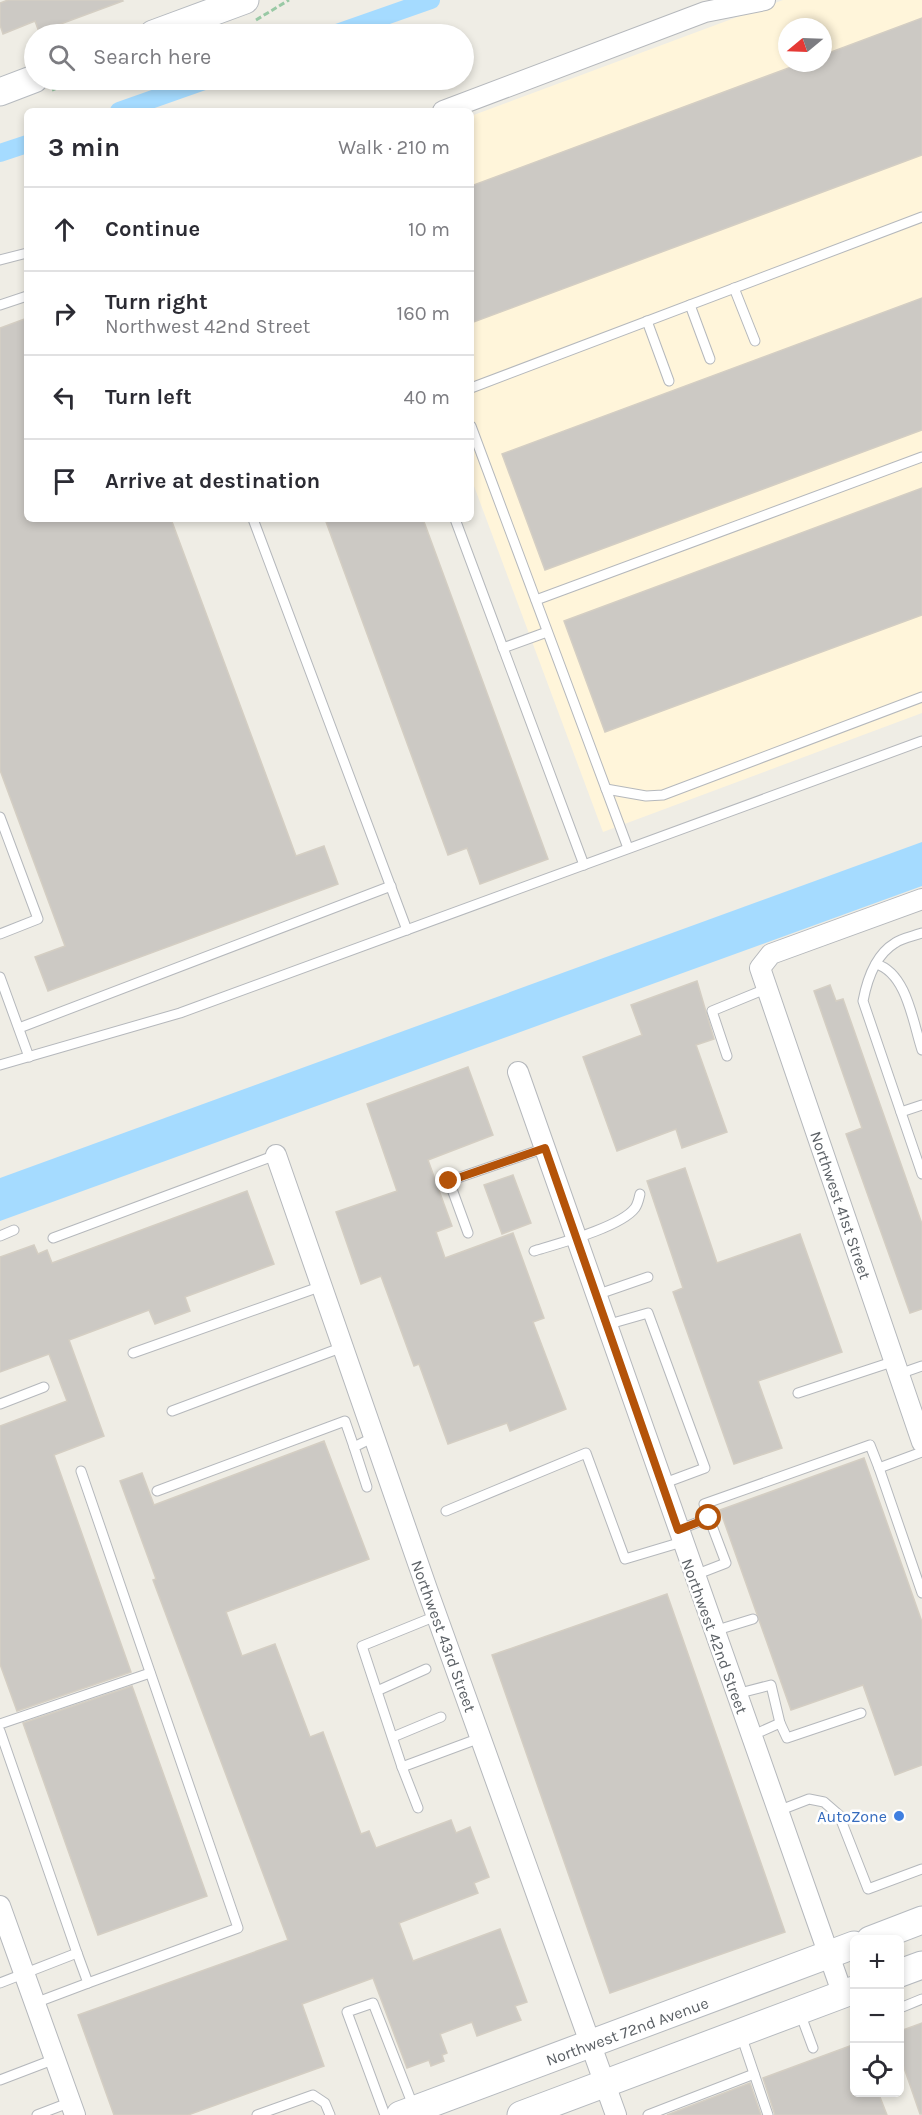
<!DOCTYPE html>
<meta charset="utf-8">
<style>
:root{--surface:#fff;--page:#f2f2f3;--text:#2b2b33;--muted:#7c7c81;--line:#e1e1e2}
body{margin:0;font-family:Karla,sans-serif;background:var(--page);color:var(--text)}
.controls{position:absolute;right:18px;bottom:18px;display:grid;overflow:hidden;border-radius:9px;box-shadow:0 3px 9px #0003}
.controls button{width:54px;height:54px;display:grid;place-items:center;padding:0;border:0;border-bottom:2px solid var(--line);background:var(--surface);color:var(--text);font:30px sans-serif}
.compass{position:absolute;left:778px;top:18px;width:54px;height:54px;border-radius:50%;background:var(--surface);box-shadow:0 3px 9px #0003;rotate:251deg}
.stop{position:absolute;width:18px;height:18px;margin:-14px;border:4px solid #b45309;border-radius:50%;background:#fff}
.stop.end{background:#b45309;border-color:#fff;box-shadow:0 2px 6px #0008}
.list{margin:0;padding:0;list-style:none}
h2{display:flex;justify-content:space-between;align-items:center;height:78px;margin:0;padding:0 24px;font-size:26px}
h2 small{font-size:20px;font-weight:400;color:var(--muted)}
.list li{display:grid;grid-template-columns:39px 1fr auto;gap:18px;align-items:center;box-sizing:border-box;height:84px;padding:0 24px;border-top:2px solid var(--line)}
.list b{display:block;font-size:22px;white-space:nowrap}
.list p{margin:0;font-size:20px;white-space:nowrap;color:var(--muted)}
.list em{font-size:20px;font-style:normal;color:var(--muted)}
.icon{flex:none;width:33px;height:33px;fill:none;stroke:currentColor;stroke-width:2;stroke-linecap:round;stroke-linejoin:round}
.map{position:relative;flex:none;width:922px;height:2115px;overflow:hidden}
.search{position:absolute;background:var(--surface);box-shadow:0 3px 9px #0003;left:24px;top:24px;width:450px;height:66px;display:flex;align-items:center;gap:15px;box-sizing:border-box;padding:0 21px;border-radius:33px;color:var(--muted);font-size:22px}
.panel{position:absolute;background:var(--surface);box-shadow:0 3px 9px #0003;left:24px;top:108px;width:450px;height:414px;border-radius:9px}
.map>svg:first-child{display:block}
.commercial{fill:#fff5da;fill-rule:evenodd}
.water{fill:#a5dbff}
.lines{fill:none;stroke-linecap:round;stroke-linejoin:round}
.canal{stroke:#a5dbff;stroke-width:18}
.building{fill:#ccc9c4;stroke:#d4cec3;stroke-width:1.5}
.lane-casing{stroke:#b5b8bc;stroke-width:11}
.street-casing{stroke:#b5b8bc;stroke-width:22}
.secondary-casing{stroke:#b6babf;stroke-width:29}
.path{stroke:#99c9a5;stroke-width:3;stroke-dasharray:6 3;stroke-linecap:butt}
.lane{stroke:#fff;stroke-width:9}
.street{stroke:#fff;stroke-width:20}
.secondary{stroke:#fff;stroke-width:27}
.route{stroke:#b45309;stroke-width:8}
.shop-dot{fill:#3f7fe0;stroke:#fff;stroke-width:2}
.labels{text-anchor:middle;stroke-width:5;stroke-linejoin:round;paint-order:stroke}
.street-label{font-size:16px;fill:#5c6166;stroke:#fff}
.shop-label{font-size:16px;fill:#366cbe;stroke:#fff;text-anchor:end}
</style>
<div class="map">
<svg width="922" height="2115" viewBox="0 0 922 2115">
<rect width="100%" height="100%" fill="#efede5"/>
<path class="commercial" d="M783,0H922V713L603,832L471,478V116ZM787,27H823V63H787Z"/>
<polygon class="water" points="922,842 922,886 0,1221 0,1178"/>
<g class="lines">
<g class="canal">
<polyline points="334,34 431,0"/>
<polyline points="119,111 207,80"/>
<polyline points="0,153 27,144"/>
</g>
</g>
<g class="building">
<polygon points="8,0 122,0 123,1 39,32 35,21 3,34 0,25 0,3"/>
<polygon points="922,18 922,155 471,323 471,186 802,63 823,63 823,55"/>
<polygon points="922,298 922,430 545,570 502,454"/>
<polygon points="27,318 27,519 171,519 296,856 324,846 338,884 48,991 35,957 65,946 0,770 0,328"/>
<polygon points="922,488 922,615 605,732 564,621"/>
<polygon points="325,519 423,519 548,859 480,884 467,848 448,855"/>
<polygon points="697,981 714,1039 696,1045 727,1132 682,1148 676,1129 617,1151 583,1057 642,1035 631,1005"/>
<polygon points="830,985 836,1001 843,999 922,1224 922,1309 910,1313 846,1134 862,1128 814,991"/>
<polygon points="468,1067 493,1135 428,1160 452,1226 436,1232 445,1258 513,1233 544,1318 533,1322 566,1409 510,1431 507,1423 448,1444 419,1364 414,1366 381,1276 361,1284 336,1212 397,1191 367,1104"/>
<polygon points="685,1168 717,1263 800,1234 842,1352 758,1381 782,1448 734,1464 673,1292 683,1288 647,1181"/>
<polygon points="513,1175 531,1223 502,1234 484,1185"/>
<polygon points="247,1191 274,1264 185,1297 190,1311 155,1324 149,1310 69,1340 104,1436 54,1455 131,1672 17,1711 0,1664 0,1426 67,1401 49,1354 0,1372 0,1257 34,1245 38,1254 47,1250 52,1263"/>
<polygon points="324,1441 369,1559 226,1612 242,1656 275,1644 310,1737 323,1732 361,1834 369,1831 376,1848 451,1820 456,1833 470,1827 489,1877 474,1883 478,1893 399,1923 413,1961 500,1929 527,2002 515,2006 521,2020 477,2036 472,2022 440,2034 447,2053 442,2055 444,2061 431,2066 429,2060 407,2068 373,1978 302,2004 324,2066 188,2115 114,2115 78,2015 288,1940 153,1580 156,1579 120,1481 142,1473 154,1505"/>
<polygon points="864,1458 922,1622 922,1765 895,1775 863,1685 791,1710 720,1510"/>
<polygon points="667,1594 785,1932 610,1993 492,1655"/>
<polygon points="132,1686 207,1896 98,1935 23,1723"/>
<polygon points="922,2023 922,2114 920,2114 900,2056 900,2031"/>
<polygon points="855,2044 855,2092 878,2092 887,2115 775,2115 763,2078"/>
<polygon points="750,2083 761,2115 667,2115"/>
</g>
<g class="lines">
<g class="lane-casing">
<g id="lane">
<polyline points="0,260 27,253"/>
<polyline points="734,288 755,341"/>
<polyline points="0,305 27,296"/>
<polyline points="690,305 710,359"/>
<polyline points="647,321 669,381"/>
<polyline points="471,388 922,217"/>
<polyline points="471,426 628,848"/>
<polyline points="253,519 407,930"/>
<polyline points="455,519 584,865"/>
<polyline points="536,600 922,457"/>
<polyline points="503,648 547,632"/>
<polyline points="606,789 646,796 663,795 922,697"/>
<polyline points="0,817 38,919 0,934"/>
<path d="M922,933C914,936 902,938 895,943C875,955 867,980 863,1001L922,1174"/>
<path d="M876,964C907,973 913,1023 922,1050"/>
<polyline points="0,977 29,1057"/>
<polyline points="19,1028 391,886"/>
<polyline points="727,1056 712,1011 768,988"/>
<polyline points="0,1065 180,1013 922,741"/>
<polyline points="901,1112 922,1105"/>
<polyline points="468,1233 449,1181 545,1148"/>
<polyline points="0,1236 14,1230"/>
<polyline points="53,1238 276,1155"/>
<path d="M534,1251C557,1244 621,1227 635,1208C638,1204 639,1198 640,1194"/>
<polyline points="596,1295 648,1277"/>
<polyline points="606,1325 648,1313 705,1468 662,1484"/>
<polyline points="133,1353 322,1286"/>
<polyline points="899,1374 922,1366"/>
<polyline points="798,1393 895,1361"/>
<polyline points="0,1404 44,1387"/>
<polyline points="172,1411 343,1347"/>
<polyline points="922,1452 879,1468 922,1593"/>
<polyline points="81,1471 238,1928 88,1983"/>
<polyline points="367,1487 354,1447 374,1437"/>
<polyline points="157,1491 345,1421 354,1447"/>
<polyline points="446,1511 586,1453 625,1559 682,1542"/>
<polyline points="678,1530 709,1518 704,1504 870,1445 879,1468"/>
<polyline points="695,1575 726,1563 709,1518"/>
<polyline points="714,1631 753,1619"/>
<polyline points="377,1691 426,1669"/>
<polyline points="736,1694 771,1685 780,1723"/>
<polyline points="0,1724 150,1673"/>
<polyline points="0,1731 77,1953 0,1983"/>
<polyline points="751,1736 780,1723 787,1738 861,1713"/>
<polyline points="393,1737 441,1717"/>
<polyline points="402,1767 362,1646 436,1616"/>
<polyline points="418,1808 402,1767 480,1738"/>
<polyline points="778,1811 809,1799 824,1802 839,1815 868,1889 922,1869"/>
<polyline points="35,2003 88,1983 77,1953"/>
<polyline points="900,2008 922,1999"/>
<polyline points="800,2013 813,2048"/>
<polyline points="741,2035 768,2115"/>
<polyline points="0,2080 55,2059"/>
<polyline points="37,2115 71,2102"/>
<polyline points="257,2115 313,2095 325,2103 330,2115"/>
<polyline points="385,2115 347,2012 373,2003 414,2108"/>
<polyline points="648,2115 754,2074"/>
</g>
</g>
<g class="street-casing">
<g id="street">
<polyline points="443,111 705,12 765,0"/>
<polyline points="922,899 771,954 760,968 922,1442"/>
<polyline points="518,1072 843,1995"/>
<polyline points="276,1155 427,1589 616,2115"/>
<polyline points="0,1906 75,2115"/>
</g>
</g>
<g class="secondary-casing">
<g id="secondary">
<polyline points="153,34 245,0"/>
<polyline points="0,92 34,79"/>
<polyline points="870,1940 922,1920"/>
<polyline points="900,1973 922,1965"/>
<polyline points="400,2115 854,1945"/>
<polyline points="521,2115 854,1990"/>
</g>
</g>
<g class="path">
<polyline points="256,20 289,0"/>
<polyline points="52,90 79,80"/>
</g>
<use href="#lane" class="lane"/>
<use href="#street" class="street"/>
<use href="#secondary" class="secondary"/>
</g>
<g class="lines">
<polyline class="route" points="449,1181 545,1148 678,1530 709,1518"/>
</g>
<circle class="shop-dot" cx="899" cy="1816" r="6"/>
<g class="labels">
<g class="street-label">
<text transform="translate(841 1205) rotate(71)" y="6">Northwest 41st Street</text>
<text transform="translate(444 1636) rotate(70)" y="6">Northwest 43rd Street</text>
<text transform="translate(715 1636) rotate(70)" y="6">Northwest 42nd Street</text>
<text transform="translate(627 2031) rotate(-20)" y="6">Northwest 72nd Avenue</text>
</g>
<g class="shop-label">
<text x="887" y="1822">AutoZone</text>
</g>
</g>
</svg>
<div class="controls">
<button>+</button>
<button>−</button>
<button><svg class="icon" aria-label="locate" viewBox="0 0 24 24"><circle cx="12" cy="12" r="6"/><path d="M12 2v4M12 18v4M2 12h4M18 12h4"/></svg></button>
</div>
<svg class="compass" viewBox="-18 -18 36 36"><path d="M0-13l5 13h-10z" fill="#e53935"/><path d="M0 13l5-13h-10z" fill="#7c7c81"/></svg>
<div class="stop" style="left:709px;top:1518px"></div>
<div class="stop end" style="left:449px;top:1181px"></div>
<div class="search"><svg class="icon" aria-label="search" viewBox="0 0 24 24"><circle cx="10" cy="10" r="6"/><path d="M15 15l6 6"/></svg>Search here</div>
<section class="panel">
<h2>3 min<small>Walk · 210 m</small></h2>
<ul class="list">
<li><svg class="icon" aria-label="ahead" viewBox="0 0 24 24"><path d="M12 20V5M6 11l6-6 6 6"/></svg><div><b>Continue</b></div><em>10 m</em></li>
<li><svg class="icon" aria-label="right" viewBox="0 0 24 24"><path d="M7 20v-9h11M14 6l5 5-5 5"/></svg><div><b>Turn right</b><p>Northwest 42nd Street</p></div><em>160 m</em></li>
<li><svg class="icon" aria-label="left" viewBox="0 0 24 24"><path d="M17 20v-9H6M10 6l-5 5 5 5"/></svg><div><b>Turn left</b></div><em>40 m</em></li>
<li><svg class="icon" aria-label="arrive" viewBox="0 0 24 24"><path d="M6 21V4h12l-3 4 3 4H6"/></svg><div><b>Arrive at destination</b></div></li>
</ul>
</section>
</div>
